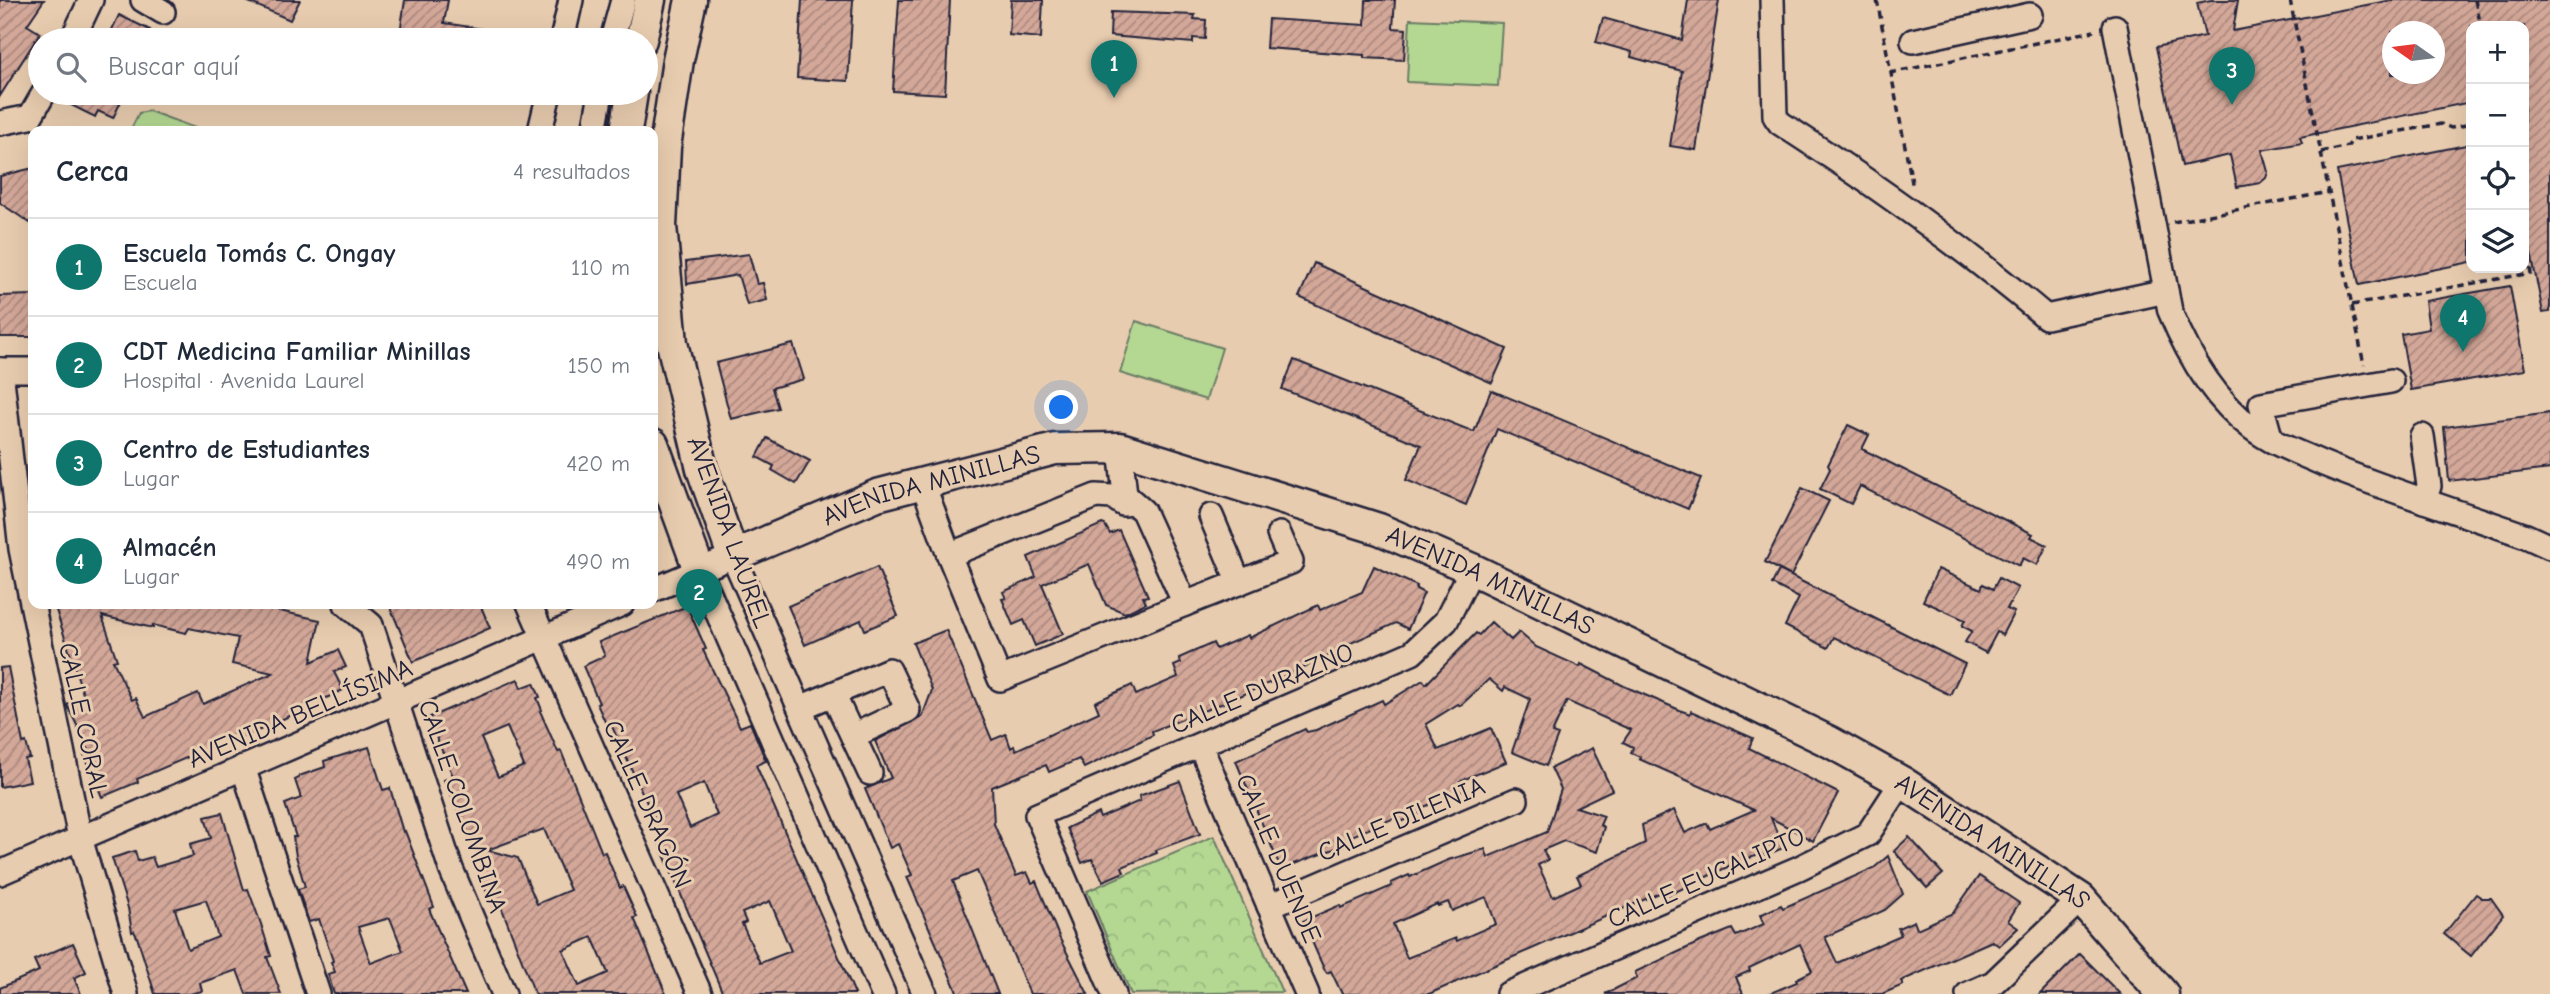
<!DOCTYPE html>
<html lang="es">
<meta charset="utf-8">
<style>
:root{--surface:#fff;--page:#f6f6f7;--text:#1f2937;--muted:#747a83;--line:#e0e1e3;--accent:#0f766e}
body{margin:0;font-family:"Comic Neue",sans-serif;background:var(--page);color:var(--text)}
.controls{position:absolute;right:21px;top:21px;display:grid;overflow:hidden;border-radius:14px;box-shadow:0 7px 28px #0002}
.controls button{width:63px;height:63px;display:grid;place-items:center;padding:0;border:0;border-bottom:2px solid var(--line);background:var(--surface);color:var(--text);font:35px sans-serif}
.compass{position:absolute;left:2382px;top:21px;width:63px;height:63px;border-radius:50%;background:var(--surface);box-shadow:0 7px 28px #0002;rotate:284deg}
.you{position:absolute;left:1062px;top:408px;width:24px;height:24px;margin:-18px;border:5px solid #fff;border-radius:50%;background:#1a73e8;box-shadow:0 0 0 10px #1a73e833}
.badge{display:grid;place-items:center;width:46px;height:46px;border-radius:50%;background:var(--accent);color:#fff;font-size:23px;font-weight:700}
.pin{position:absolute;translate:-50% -58px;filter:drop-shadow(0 2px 4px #0008)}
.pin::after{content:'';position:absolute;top:37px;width:24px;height:21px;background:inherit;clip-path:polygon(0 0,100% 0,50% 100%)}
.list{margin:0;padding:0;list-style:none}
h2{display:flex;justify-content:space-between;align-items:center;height:91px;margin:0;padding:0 28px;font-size:30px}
h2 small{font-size:23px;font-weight:400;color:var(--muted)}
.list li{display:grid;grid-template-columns:46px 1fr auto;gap:21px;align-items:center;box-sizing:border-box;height:98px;padding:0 28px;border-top:2px solid var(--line)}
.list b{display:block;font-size:26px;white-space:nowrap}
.list p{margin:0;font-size:23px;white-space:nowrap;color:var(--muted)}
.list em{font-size:23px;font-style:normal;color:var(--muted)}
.icon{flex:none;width:38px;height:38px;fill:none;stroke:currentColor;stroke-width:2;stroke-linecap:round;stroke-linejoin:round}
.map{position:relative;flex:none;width:2550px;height:994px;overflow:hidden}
.search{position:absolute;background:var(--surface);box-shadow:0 7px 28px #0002;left:28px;top:28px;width:630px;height:77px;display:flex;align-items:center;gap:18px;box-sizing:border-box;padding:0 24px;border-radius:38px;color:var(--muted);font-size:26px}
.panel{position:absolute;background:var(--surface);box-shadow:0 7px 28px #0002;left:28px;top:126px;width:630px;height:483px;border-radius:14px}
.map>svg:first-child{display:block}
.grass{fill:#b4d892;stroke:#6b7d66;stroke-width:2}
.park{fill:url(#park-crowns);stroke:#6b7d66;stroke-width:2}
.building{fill:url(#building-hatch);stroke:#22223b;stroke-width:2;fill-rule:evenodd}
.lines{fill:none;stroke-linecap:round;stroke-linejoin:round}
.minor-casing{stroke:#22223b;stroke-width:28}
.major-casing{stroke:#22223b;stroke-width:35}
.path{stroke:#22223b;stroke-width:3.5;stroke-dasharray:7 5;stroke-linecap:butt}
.minor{stroke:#e8ccaf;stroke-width:23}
.major{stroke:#e8ccaf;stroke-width:30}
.labels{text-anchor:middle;stroke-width:6;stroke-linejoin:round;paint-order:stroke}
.street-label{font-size:26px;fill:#22223b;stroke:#e8ccaf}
</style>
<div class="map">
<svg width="2550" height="994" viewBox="0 0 2550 994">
<defs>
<pattern id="park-crowns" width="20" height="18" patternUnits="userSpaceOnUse" patternTransform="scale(1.75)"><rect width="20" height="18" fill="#b4d892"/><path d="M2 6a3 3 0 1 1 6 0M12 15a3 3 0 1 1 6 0" fill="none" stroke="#9ab97f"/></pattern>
<pattern id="building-hatch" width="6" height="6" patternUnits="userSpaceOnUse" patternTransform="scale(1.75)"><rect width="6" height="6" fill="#d4a899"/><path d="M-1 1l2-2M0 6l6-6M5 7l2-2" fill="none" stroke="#ac887e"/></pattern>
</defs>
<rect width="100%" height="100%" fill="#e8ccaf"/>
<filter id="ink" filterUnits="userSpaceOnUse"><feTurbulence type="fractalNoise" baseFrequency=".0143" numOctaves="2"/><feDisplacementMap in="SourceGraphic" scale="14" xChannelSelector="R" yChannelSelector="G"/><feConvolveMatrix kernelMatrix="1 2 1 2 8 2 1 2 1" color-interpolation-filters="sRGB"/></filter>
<g filter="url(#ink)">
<g class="grass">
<polygon points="1410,19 1502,23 1498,86 1407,82"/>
<polygon points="149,111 203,131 130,131 139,113"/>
<polygon points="1136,321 1222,348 1206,400 1120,373"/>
</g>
<polygon class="park" points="1214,836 1282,992 1131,994 1087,891"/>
<g class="building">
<polygon points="0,0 44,0 27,25 40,33 0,96"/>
<polygon points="244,0 300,0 290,20"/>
<polygon points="405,0 448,0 444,23 496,31 496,40 399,40"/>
<polygon points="802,0 853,0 848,81 797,78"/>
<polygon points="899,0 950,0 945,94 893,91"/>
<polygon points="1011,0 1043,0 1041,38 1009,35"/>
<polygon points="1366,0 1395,0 1393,28 1406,29 1404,60 1364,58 1364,55 1266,48 1268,19 1365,25"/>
<polygon points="1688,0 1719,0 1696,150 1670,146 1682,71 1631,57 1632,52 1596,42 1603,18 1682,40"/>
<path d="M2211,0H2238L2233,31L2392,0H2550V312L2543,313L2524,218V26H2471V102L2300,137L2302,143L2262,150L2268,172L2266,178L2260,183L2237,187L2230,155L2182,166L2156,47L2205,36L2197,3ZM2392,32H2434V74H2392Z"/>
<polygon points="1111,12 1195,15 1194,19 1206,20 1205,39 1193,38 1193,43 1110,36"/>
<polygon points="119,15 150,30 144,40 107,40"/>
<polygon points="58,93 125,93 113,118 98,111 95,117 57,98"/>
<polygon points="2471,144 2471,262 2359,285 2337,171"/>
<polygon points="33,168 33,225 0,203 0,176"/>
<polygon points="749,254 757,284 763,283 767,300 747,305 738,275 687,284 686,262"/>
<polygon points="1314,263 1507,349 1492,383 1299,297"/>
<polygon points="2510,286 2525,370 2411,390 2401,334 2429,329 2425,301"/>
<polygon points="33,295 33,337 0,337 0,296"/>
<polygon points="793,344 804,379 772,388 778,408 731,419 716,363"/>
<polygon points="1294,360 1474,432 1491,390 1701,478 1688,509 1497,429 1466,505 1406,480 1421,445 1282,389"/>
<polygon points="2550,413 2550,469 2449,481 2444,427"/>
<polygon points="1848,425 1869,435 1862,449 2033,534 2031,537 2047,545 2037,565 2023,558 2019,566 1860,486 1851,504 1820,489 1830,469 1828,465"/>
<polygon points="767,438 810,461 796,484 772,470 774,466 757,457"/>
<polygon points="1802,488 1829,501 1791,576 1765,562"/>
<polygon points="1102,524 1105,525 1110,534 1119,530 1148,596 1143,597 1146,603 1125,613 1106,605 1089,564 1042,584 1063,634 1035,646 1024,620 1013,625 1002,599 1006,598 1003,592 1036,577 1028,557"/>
<polygon points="1374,566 1417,586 1416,589 1424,593 1408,629 1396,623 1337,649 1338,652 1231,700 1152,731 1153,735 1084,768 1079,759 1049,772 1046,765 992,787 994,824 1016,876 1027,872 1032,883 1036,881 1060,939 1088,994 1030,994 977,871 953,881 998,994 958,994 907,877 912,875 898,844 890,848 865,789 891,778 875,741 922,717 932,690 913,643 946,630 992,740 1006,734 1011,748 1014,746 1016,750 1099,712 1095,702 1132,685 1136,695 1178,677 1174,666 1181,663 1179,658 1213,643 1216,649 1248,635 1249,638 1318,605 1320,610 1362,592"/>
<polygon points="877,567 898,616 865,630 861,620 805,645 788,606"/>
<polygon points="1938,569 1981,589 1983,584 1993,589 1999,578 2018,588 2007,609 2014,612 2002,635 1997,632 1986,653 1965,642 1972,631 1962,626 1965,620 1923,601"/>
<polygon points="1779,570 1965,664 1950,695 1834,637 1828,648 1785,626 1799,598 1772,584"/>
<path d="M54,604H248L320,620L311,662L338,650L346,667L334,672L343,690L262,729L222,746L221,743L137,779L138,782L102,797L83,752L89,750L67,705L84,697ZM102,616L153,628V625L186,633L189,628L238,638L232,664L273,673L203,704L198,693L145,717L136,698L132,700L113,661L117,660Z"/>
<polygon points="389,604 480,604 490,628 413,662"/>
<path d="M687,606L706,649L703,650L740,727L750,723L752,727L766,761L756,765L855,994H723L659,843L662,836L646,801L610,722L606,724L597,704L599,703L583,666L605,656L599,642ZM704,783L717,815L690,828L676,795ZM770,901L791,951L760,963L742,924L746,922L742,913Z"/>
<path d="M1491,622L1511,640L1519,632L1536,647L1580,667L1581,664L1624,686L1682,711L1690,714L1691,711L1753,738L1749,748L1838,793L1813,841L1771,818L1783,848L1764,856L1763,854L1742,860L1669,895L1666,890L1429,994H1342L1331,971L1327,973L1324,969L1303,921L1340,905L1341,908L1392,886L1391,883L1409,875L1410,877L1448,860L1485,849L1488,857L1547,832L1561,789L1551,768L1592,748L1612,790L1576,807L1604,816L1600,825L1604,827L1597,852L1564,841L1543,850L1548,860L1538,865L1553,897L1581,884L1577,876L1645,843L1642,825L1674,810L1685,833L1707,823L1710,829L1754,810L1639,759L1640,757L1631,753L1633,747L1623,742L1631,730L1567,701L1552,733L1558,735L1546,766L1512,752L1530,699L1505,687L1503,691L1489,679L1460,706L1458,704L1426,724L1438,750L1491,728L1506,762L1460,781L1464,790L1419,809L1421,813L1401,822L1399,816L1349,837L1350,843L1281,869L1236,761L1305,729L1307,732L1316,730L1382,700L1384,704L1423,680L1426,684L1476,633L1479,635ZM1486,897L1496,924L1457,941L1456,938L1407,958L1393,924L1437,904L1438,906L1448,902L1452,911Z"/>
<polygon points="8,667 23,743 26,742 30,758 25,759 30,781 0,787 0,668"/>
<path d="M518,679L521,688L534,683L540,697L537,698L542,710L540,711L558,752L561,751L602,853L605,852L620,888L623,886L637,917L634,918L666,994H535L501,906L494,909L477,869L484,866L444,780L453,776L433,730L435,729L430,717ZM507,727L524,766L498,777L481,738ZM544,829L570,890L537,904L518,858L487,850ZM592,937L608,973L579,986L563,950Z"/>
<path d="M369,747L383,790L390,788L403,832L405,831L434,907L429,909L466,994H334L328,974L335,972L331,962L333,961L319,919L309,922L298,889L305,887L296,856L293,837H296L285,804L301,798L295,780L299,778V776L325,767L324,761ZM390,918L403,951L371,963L358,927Z"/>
<polygon points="1180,781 1200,834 1156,850 1157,853 1122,867 1124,872 1103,881 1092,859 1082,863 1067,828 1098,813 1100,818 1140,801 1139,796"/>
<path d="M222,813L244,890L248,889L261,924L271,956L267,957L281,994H246L237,970L200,983L202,991L190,994H155L137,937L134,931L132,932L128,908L112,858L135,851L138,861L152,857L156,867L193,856L190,844L211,838L205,817ZM206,900L218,937L188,949L175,909Z"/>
<polygon points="1909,837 1943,874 1927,888 1894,851"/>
<polygon points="1888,856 1903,894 1885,910 1825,937 1837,963 1901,935 1898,928 1914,921 1917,929 1953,913 1979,876 2019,903 2008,921 2018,928 1999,946 1992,941 1901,981 1903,985 1882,994 1768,994 1797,982 1796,979 1812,971 1800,944 1749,968 1750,971 1736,977 1743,994 1605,994 1637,978 1635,972 1700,942 1732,929 1736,936 1764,924 1760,915 1781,905 1783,908 1874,868"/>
<polygon points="2476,894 2482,898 2491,898 2503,915 2471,956 2444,934"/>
<polygon points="73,943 86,972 74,978 81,994 0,994 0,988 39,971 34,960"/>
<polygon points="2080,954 2120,994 2040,994"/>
</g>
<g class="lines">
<g class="minor-casing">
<g id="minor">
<polyline points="143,0 163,12"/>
<path d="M1772,0L1775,116L1780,123C1873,183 1962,246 2046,317L2166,291"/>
<path d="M2115,27L2170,311C2188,355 2213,399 2252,428C2273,444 2300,453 2324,464C2390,491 2459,512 2526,536L2550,547"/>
<polyline points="72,40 91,0"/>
<polyline points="562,40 571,0"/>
<polyline points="612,40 623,0"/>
<polyline points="1913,41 2030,15"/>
<polyline points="0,123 30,117 44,93"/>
<polyline points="540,131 549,93"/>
<polyline points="594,131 601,93"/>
<polyline points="0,370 33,370"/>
<polyline points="1,370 21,549 80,838 126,994"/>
<polyline points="2422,436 2429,486 2424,501"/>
<polyline points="2271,440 2261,404 2391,381"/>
<polyline points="923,484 949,555 1000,679 1185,604 1143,511 1125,495 1120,448"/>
<polyline points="1211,516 1239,583"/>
<polyline points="949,555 1096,496 1113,497 1123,504 1133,503"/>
<polyline points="699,570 883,994"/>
<polyline points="653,590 733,556 925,994"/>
<polyline points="346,604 371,625 451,869 504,994"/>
<polyline points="529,604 700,994"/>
<polyline points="1185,604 1291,562 1279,534"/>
<polyline points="833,694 870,773"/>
<polyline points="800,708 889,670 908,710 853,736"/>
<polyline points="1200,745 1307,994"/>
<polyline points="243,767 318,994"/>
<polyline points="0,873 622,604"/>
<polyline points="1269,906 1516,800"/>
<polyline points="1114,994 1037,815 1412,653 1446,621 1472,569"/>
<polyline points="1508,994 1799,868 1868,834 1902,782"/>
<polyline points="1968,994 1993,983 2081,899"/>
</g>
</g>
<g class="major-casing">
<g id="major">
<path id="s1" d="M691,0L678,60L665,147L661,226L672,343L702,469L733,556L877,495L1055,449L1120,448L1379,529L1472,569L1830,742L1902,782L2081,899L2163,994"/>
<polyline points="641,40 650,0"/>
<polyline points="626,131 632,93"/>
<polyline points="653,444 699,570"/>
</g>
</g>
<g class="path">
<polyline points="1877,0 1913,188"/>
<polyline points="2290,0 2364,365"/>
<polyline points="2475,0 2481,26"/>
<polyline points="1890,73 2094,31"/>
<polyline points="2321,152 2348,146 2352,140 2441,124 2451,128 2471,124"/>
<polyline points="2173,222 2329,192"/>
<polyline points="2352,305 2531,273 2524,238"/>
</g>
<use href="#minor" class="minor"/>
<use href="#major" class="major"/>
</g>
</g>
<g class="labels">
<g class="street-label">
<text dy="9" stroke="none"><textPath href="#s1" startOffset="779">AVENIDA MINILLAS</textPath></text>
<text transform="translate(730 532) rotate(70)" y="9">AVENIDA LAUREL</text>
<text dy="9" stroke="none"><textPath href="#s1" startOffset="1367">AVENIDA MINILLAS</textPath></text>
<text transform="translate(1262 688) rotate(-23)" y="9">CALLE DURAZNO</text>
<text transform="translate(300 713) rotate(-23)" y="9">AVENIDA BELLÍSIMA</text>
<text transform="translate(84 720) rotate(78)" y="9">CALLE CORAL</text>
<text transform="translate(648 804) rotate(66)" y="9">CALLE DRAGÓN</text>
<text transform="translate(463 806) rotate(71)" y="9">CALLE COLOMBINA</text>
<text transform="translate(1401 819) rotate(-23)" y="9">CALLE DILENIA</text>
<text dy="9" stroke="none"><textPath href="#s1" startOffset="1934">AVENIDA MINILLAS</textPath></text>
<text transform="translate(1279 858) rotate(67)" y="9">CALLE DUENDE</text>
<text transform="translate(1706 877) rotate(-24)" y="9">CALLE EUCALIPTO</text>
</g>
</g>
</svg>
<div class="controls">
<button>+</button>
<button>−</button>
<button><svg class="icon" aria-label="locate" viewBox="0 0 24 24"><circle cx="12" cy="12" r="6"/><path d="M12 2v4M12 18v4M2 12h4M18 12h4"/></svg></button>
<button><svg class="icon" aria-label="layers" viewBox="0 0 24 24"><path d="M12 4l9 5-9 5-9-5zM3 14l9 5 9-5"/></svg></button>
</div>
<svg class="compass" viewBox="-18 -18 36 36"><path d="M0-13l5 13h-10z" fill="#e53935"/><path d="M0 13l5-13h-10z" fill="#747a83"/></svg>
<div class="you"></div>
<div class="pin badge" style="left:1114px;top:98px">1</div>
<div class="pin badge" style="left:699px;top:627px">2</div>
<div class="pin badge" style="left:2232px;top:105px">3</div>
<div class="pin badge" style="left:2463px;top:352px">4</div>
<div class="search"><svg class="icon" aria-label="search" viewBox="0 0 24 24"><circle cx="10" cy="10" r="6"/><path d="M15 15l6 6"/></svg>Buscar aquí</div>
<section class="panel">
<h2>Cerca<small>4 resultados</small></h2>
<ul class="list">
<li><span class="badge">1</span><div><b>Escuela Tomás C. Ongay</b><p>Escuela</p></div><em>110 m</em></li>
<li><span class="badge">2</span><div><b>CDT Medicina Familiar Minillas</b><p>Hospital · Avenida Laurel</p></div><em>150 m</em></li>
<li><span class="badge">3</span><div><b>Centro de Estudiantes</b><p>Lugar</p></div><em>420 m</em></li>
<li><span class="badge">4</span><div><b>Almacén</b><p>Lugar</p></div><em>490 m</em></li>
</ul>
</section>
</div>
